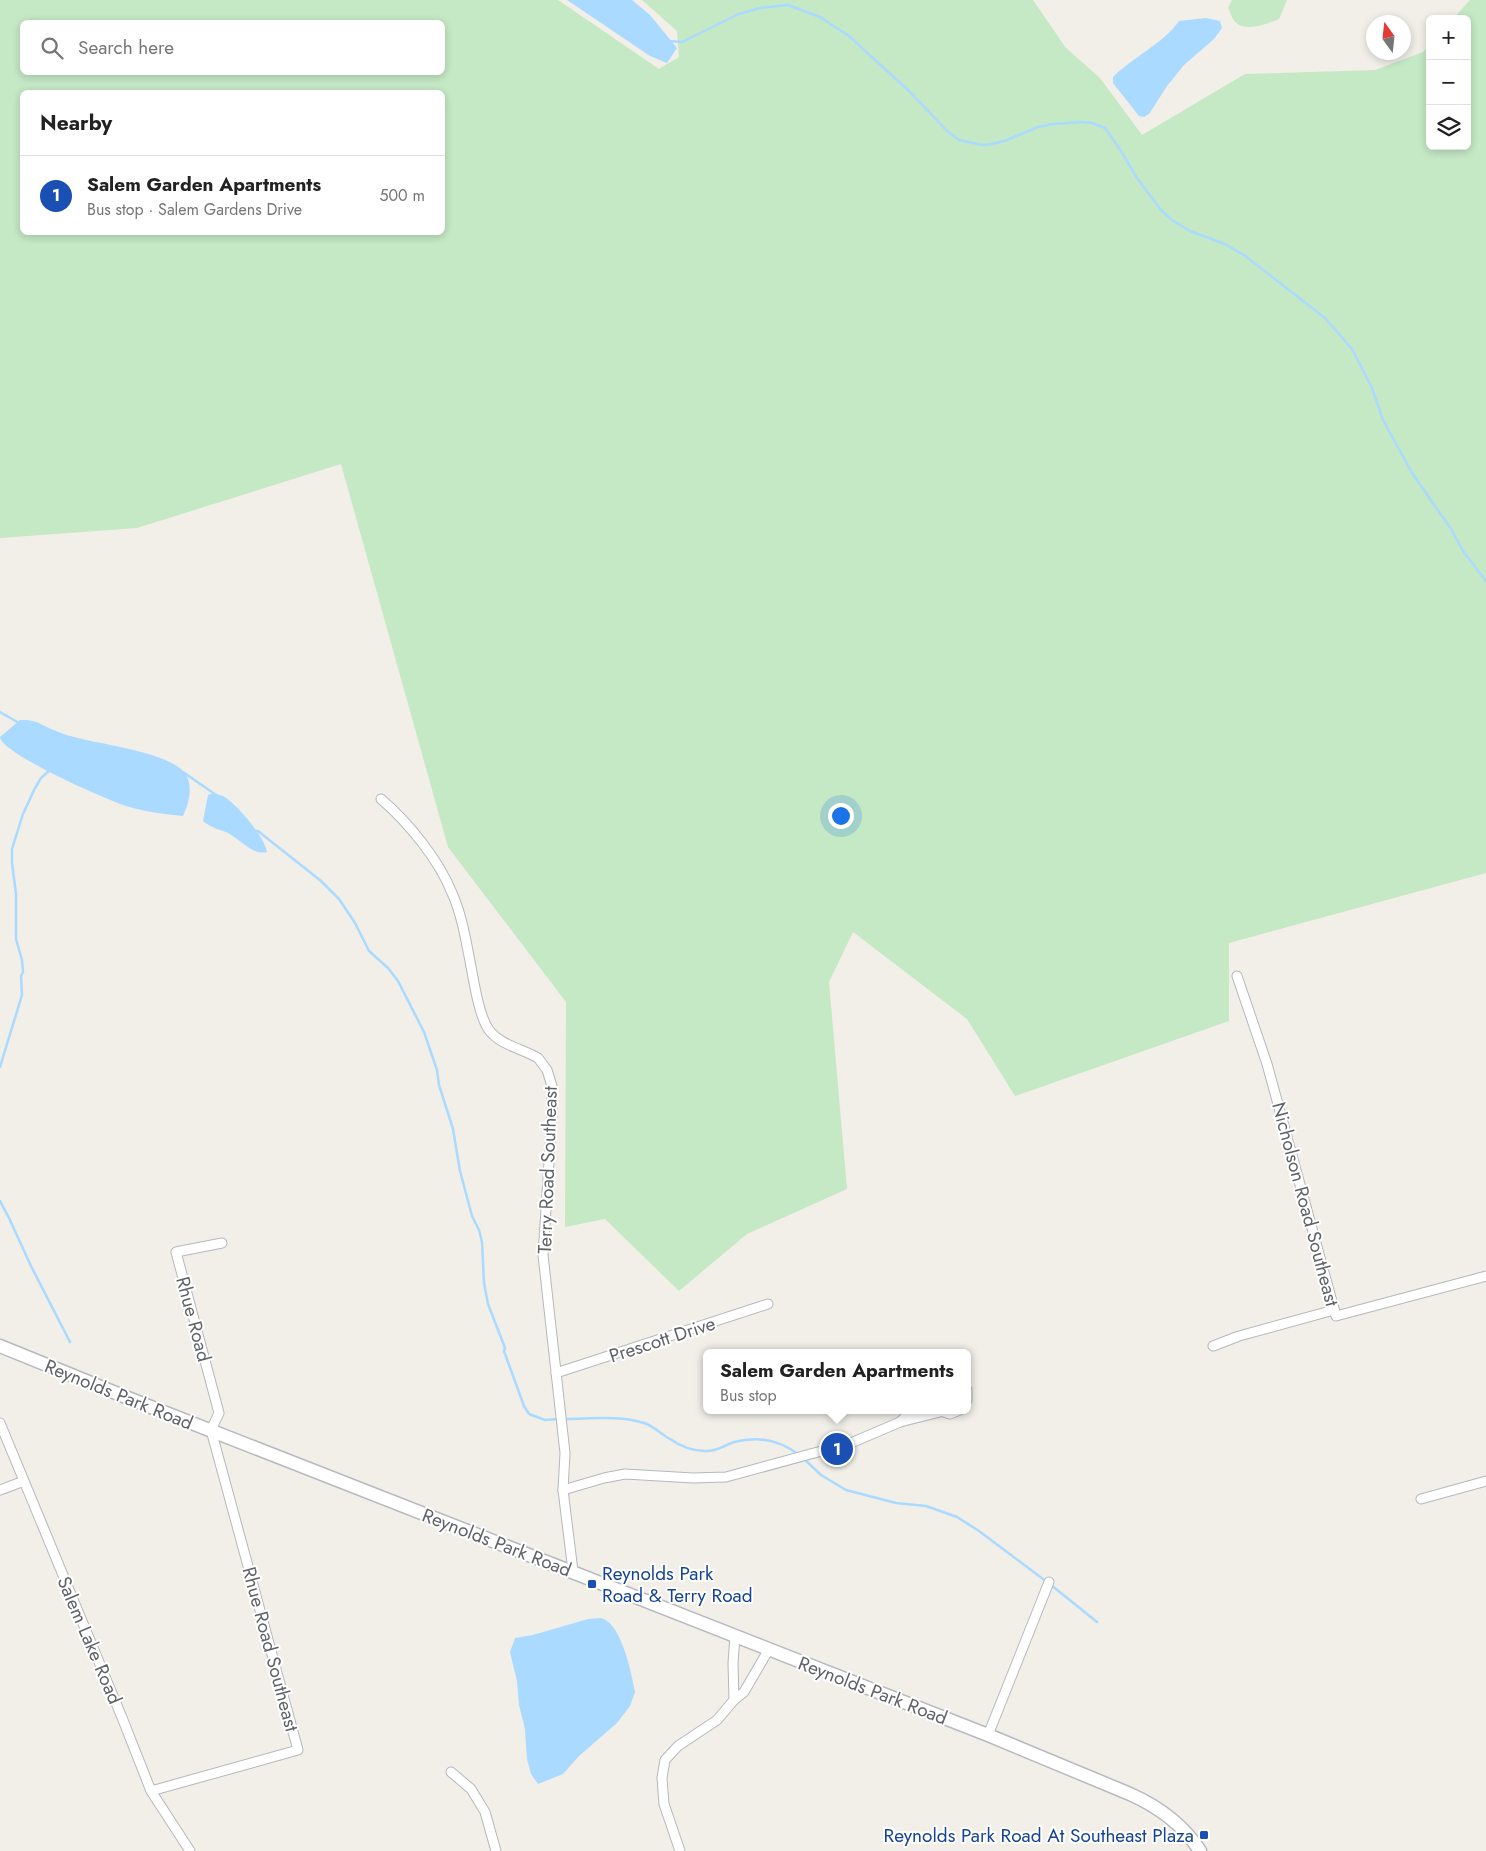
<!DOCTYPE html>
<meta charset="utf-8">
<style>
:root{--surface:#fff;--page:#f2f2f2;--text:#222;--muted:#767676;--line:#e0e0e0;--accent:#ea4335}
body{margin:0;font-family:Jost,sans-serif;background:var(--page);color:var(--text)}
.controls{position:absolute;right:15px;top:15px;display:grid;overflow:hidden;border-radius:8px;box-shadow:0 2px 8px #0003}
.controls button{width:45px;height:45px;display:grid;place-items:center;padding:0;border:0;border-bottom:1px solid var(--line);background:var(--surface);color:var(--text);font:25px sans-serif}
.compass{position:absolute;left:1366px;top:15px;width:45px;height:45px;border-radius:50%;background:var(--surface);box-shadow:0 2px 8px #0003;rotate:345deg}
.you{position:absolute;left:840px;top:815px;width:18px;height:18px;margin:-12px;border:4px solid #fff;border-radius:50%;background:#1a73e8;box-shadow:0 0 0 8px #1a73e833}
.badge{display:grid;place-items:center;width:32px;height:32px;border-radius:50%;background:var(--accent);color:#fff;font-size:16px;font-weight:700}
.pin{position:absolute;translate:-50% -50%;border:2px solid #fff;box-shadow:0 1px 5px #0006}
.popup{position:absolute;left:703px;top:1349px;width:268px;height:65px;box-sizing:border-box;display:grid;place-content:center;border-radius:8px;background:var(--surface);filter:drop-shadow(0 1px 4px #0005);font-size:16px;white-space:nowrap;color:var(--muted)}
.popup b{font-size:19px;color:var(--text)}
.popup::after{content:'';position:absolute;left:50%;top:100%;margin-left:-10px;border:10px solid transparent;border-top-color:var(--surface)}
.list{margin:0;padding:0;list-style:none}
h2{display:flex;justify-content:space-between;align-items:center;height:65px;margin:0;padding:0 20px;font-size:21px}
h2 small{font-size:16px;font-weight:400;color:var(--muted)}
.list li{display:grid;grid-template-columns:32px 1fr auto;gap:15px;align-items:center;box-sizing:border-box;height:80px;padding:0 20px;border-top:1px solid var(--line)}
.list b{display:block;font-size:19px;white-space:nowrap}
.list p{margin:0;font-size:16px;white-space:nowrap;color:var(--muted)}
.list em{font-size:16px;font-style:normal;color:var(--muted)}
.icon{flex:none;width:28px;height:28px;fill:none;stroke:currentColor;stroke-width:2;stroke-linecap:round;stroke-linejoin:round}
.map{position:relative;flex:none;width:1486px;height:1851px;overflow:hidden}
.search{position:absolute;background:var(--surface);box-shadow:0 2px 8px #0003;left:20px;top:20px;width:425px;height:55px;display:flex;align-items:center;gap:12px;box-sizing:border-box;padding:0 18px;border-radius:8px;color:var(--muted);font-size:19px}
.panel{position:absolute;background:var(--surface);box-shadow:0 2px 8px #0003;left:20px;top:90px;width:425px;height:145px;border-radius:8px}
.map>svg:first-child{display:block}
.green{fill:#c5e8c5;fill-rule:evenodd}
.water{fill:#aadaff}
.lines{fill:none;stroke-linecap:round;stroke-linejoin:round}
.stream{stroke:#aadaff;stroke-width:2.5}
.minor-casing{stroke:#b5b8bc;stroke-width:11}
.secondary-casing{stroke:#b6babf;stroke-width:15}
.minor{stroke:#fff;stroke-width:9}
.secondary{stroke:#fff;stroke-width:12}
.transit-dot{fill:#1a4fb4;stroke:#fff;stroke-width:2}
.labels{text-anchor:middle;stroke-width:4;stroke-linejoin:round;paint-order:stroke}
.street-label{font-size:19px;fill:#5f6368;stroke:#fff}
.transit-label{font-size:19px;fill:#164399;stroke:#fff;text-anchor:start}
</style>
<div class="map">
<svg width="1486" height="1851" viewBox="0 0 1486 1851">
<rect width="100%" height="100%" fill="#f1efe8"/>
<g class="green">
<path d="M0,0H558L659,69L679,57L677,31L642,0H1033L1066,48L1100,78L1142,135L1245,74L1375,70L1423,52L1430,44V146H1467V19H1453L1470,0H1486V873L1229,943V1021L1015,1096L967,1019L853,932L829,982L847,1189L747,1234L679,1291L605,1219L565,1227L566,1002L448,847L341,464L137,528L0,538ZM22,22H442V72H22ZM22,92H442V232H22Z"/>
<path d="M1232,0H1287L1279,19C1267,24 1242,34 1233,19C1231,16 1230,11 1228,8Z"/>
</g>
<g class="water">
<polygon points="567,0 632,0 650,15 677,48 667,63 650,56"/>
<path d="M1206,18L1220,21L1222,28L1214,39L1184,65L1167,86L1149,114L1144,117L1139,116L1113,83V77C1133,57 1163,44 1179,21Z"/>
<path d="M20,720C37,719 41,725 56,731C63,734 70,736 78,738C104,745 166,752 184,772C194,784 189,803 183,816C164,814 145,812 126,806C107,800 2,754 0,737Z"/>
<path d="M211,794C215,794 220,795 223,796C237,804 264,836 267,852C253,856 240,839 228,833C219,829 211,828 203,821L208,795Z"/>
<path d="M601,1618C622,1624 631,1672 635,1692L630,1706L617,1723L579,1756L563,1774L538,1784L531,1774L527,1759L525,1729L519,1705L517,1681L510,1652L515,1638L533,1635L588,1619Z"/>
</g>
<g class="lines">
<g class="stream">
<polyline points="668,41 682,42 739,14 760,8 788,5 820,17 849,36 911,93 947,131 959,140 983,145 992,144 1007,140 1038,127 1053,124 1081,122 1092,123 1105,128 1121,151 1137,178 1161,210 1172,220 1190,231 1225,244 1244,255 1325,318 1352,349 1372,388 1383,420 1412,473 1451,529 1463,551 1486,581"/>
<polyline points="0,712 19,723"/>
<polyline points="183,772 219,797"/>
<polyline points="255,831 258,831 321,881 339,899 355,923 369,951 388,968 398,981 424,1032 437,1070 439,1085 453,1129 460,1171 472,1216 479,1230 482,1242 484,1283 488,1304 505,1348 504,1351 524,1406 529,1414 545,1420 558,1419"/>
<polyline points="0,1067 22,995 21,976 23,972 22,960 16,939 16,894 12,863 12,849 23,814 35,788 41,778 50,770"/>
<polyline points="0,1201 9,1218 31,1266 70,1342"/>
<path d="M564,1419C590,1419 619,1415 644,1423C654,1426 661,1434 670,1439C680,1446 693,1451 705,1451C716,1452 725,1445 734,1442C757,1436 780,1440 799,1455"/>
<polyline points="803,1458 821,1475 846,1490 896,1503 926,1506 957,1517 979,1531 1047,1582"/>
<polyline points="1051,1585 1097,1622"/>
</g>
<g class="minor-casing">
<g id="minor">
<path d="M381,799C408,822 439,860 452,893C461,913 465,935 469,956C473,975 478,1015 489,1030C500,1045 523,1049 538,1058L547,1070L552,1086V1116L543,1255L565,1453L563,1490L573,1571"/>
<polyline points="1237,976 1267,1064 1336,1316 1486,1276"/>
<polyline points="1213,1346 1239,1336 1334,1310"/>
<polyline points="556,1373 768,1304"/>
<polyline points="967,1390 967,1400"/>
<polyline points="937,1410 950,1414 960,1410"/>
<polyline points="900,1422 912,1410"/>
<polyline points="0,1423 123,1720 151,1791 190,1851"/>
<polyline points="0,1490 24,1481"/>
<polyline points="563,1490 604,1478 625,1474 693,1478 726,1477 851,1443 900,1422 940,1412"/>
<polyline points="1421,1499 1486,1481"/>
<polyline points="734,1700 733,1663 735,1636"/>
<polyline points="988,1735 1049,1582"/>
<polyline points="451,1772 471,1789 485,1812 496,1851"/>
<polyline points="151,1791 298,1750 211,1430 219,1413 176,1252 222,1243"/>
<polyline points="680,1851 664,1804 662,1778 665,1760 678,1746 717,1720 734,1700 744,1692 769,1649"/>
</g>
</g>
<g class="secondary-casing">
<path id="secondary" d="M0,1346L133,1400L988,1735L1130,1794C1159,1807 1183,1824 1200,1851"/>
</g>
<use href="#minor" class="minor"/>
<use href="#secondary" class="secondary"/>
</g>
<g class="transit-dot">
<rect x="587" y="1579" width="10" height="10" rx="2.5"/>
<rect x="1199" y="1830" width="10" height="10" rx="2.5"/>
</g>
<g class="labels">
<g class="street-label">
<text transform="translate(547 1170) rotate(-88)" y="7">Terry Road Southeast</text>
<text transform="translate(1306 1204) rotate(75)" y="7">Nicholson Road Southeast</text>
<text transform="translate(194 1319) rotate(75)" y="7">Rhue Road</text>
<text transform="translate(662 1339) rotate(-18)" y="7">Prescott Drive</text>
<text transform="translate(119 1394) rotate(22)" y="7">Reynolds Park Road</text>
<text transform="translate(497 1542) rotate(21)" y="7">Reynolds Park Road</text>
<text transform="translate(90 1640) rotate(67)" y="7">Salem Lake Road</text>
<text transform="translate(271 1649) rotate(75)" y="7">Rhue Road Southeast</text>
<text transform="translate(873 1690) rotate(21)" y="7">Reynolds Park Road</text>
</g>
<g class="transit-label">
<text x="602" y="1580">Reynolds Park<tspan x="602" dy="22">Road &amp; Terry Road</tspan></text>
<text x="1194" y="1842" text-anchor="end">Reynolds Park Road At Southeast Plaza</text>
</g>
</g>
</svg>
<div class="controls">
<button>+</button>
<button>−</button>
<button><svg class="icon" aria-label="layers" viewBox="0 0 24 24"><path d="M12 4l9 5-9 5-9-5zM3 14l9 5 9-5"/></svg></button>
</div>
<svg class="compass" viewBox="-18 -18 36 36"><path d="M0-13l5 13h-10z" fill="#e53935"/><path d="M0 13l5-13h-10z" fill="#767676"/></svg>
<div class="you"></div>
<div class="pin badge" style="left:837px;top:1449px;background:#1a4fb4">1</div>
<div class="popup"><b>Salem Garden Apartments</b>Bus stop</div>
<div class="search"><svg class="icon" aria-label="search" viewBox="0 0 24 24"><circle cx="10" cy="10" r="6"/><path d="M15 15l6 6"/></svg>Search here</div>
<section class="panel">
<h2>Nearby<small></small></h2>
<ul class="list">
<li><span class="badge" style="background:#1a4fb4">1</span><div><b>Salem Garden Apartments</b><p>Bus stop · Salem Gardens Drive</p></div><em>500 m</em></li>
</ul>
</section>
</div>
